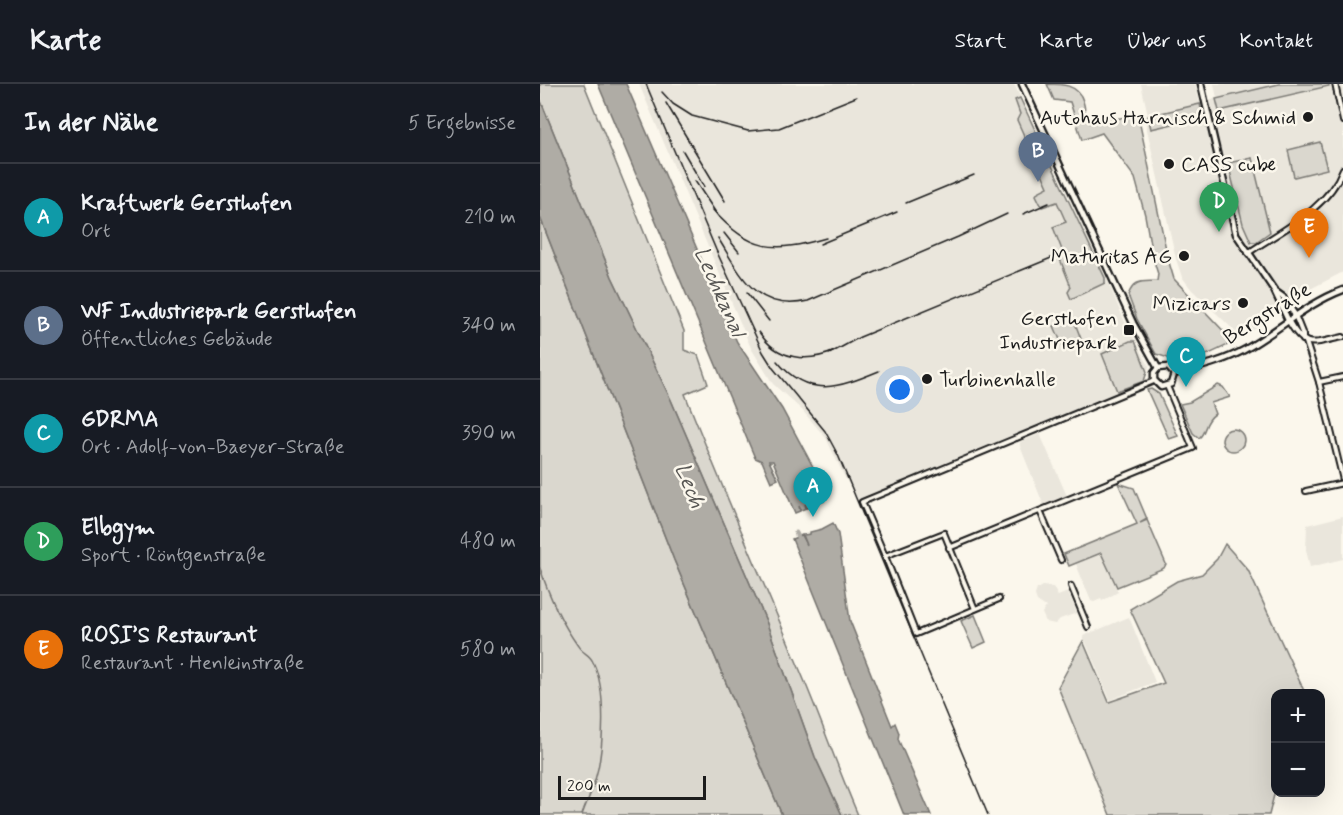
<!DOCTYPE html>
<html lang="de">
<meta charset="utf-8">
<style>
:root{--surface:#171b24;--page:#20242c;--text:#f1f3f6;--muted:#9ea1a6;--line:#363941;--accent:#8c9099}
body{margin:0;font-family:Mynerve,sans-serif;background:var(--page);color:var(--text)}
.controls{position:absolute;right:18px;bottom:18px;display:grid;overflow:hidden;border-radius:12px;box-shadow:0 6px 24px #0002}
.controls button{width:54px;height:54px;display:grid;place-items:center;padding:0;border:0;border-bottom:2px solid var(--line);background:var(--surface);color:var(--text);font:30px sans-serif}
.scale{position:absolute;left:18px;bottom:15px;width:148px;box-sizing:border-box;padding-left:6px;border:3px solid #1c1c1c;border-top:0;font-size:16px;line-height:21px;white-space:nowrap;color:#1c1c1c;-webkit-text-stroke:4px #fbf7ec;paint-order:stroke}
.you{position:absolute;left:360px;top:306px;width:21px;height:21px;margin:-15px;border:4px solid #fff;border-radius:50%;background:#1a73e8;box-shadow:0 0 0 9px #1a73e833}
.badge{display:grid;place-items:center;width:39px;height:39px;border-radius:50%;background:var(--accent);color:#fff;font-size:20px;font-weight:700}
.pin{position:absolute;translate:-50% -50px;filter:drop-shadow(0 2px 3px #0008)}
.pin::after{content:'';position:absolute;top:32px;width:21px;height:18px;background:inherit;clip-path:polygon(0 0,100% 0,50% 100%)}
.list{margin:0;padding:0;list-style:none}
h2{display:flex;justify-content:space-between;align-items:center;height:78px;margin:0;padding:0 24px;font-size:26px}
h2 small{font-size:20px;font-weight:400;color:var(--muted)}
.list li{display:grid;grid-template-columns:39px 1fr auto;gap:18px;align-items:center;box-sizing:border-box;height:108px;padding:0 24px;border-top:2px solid var(--line)}
.list b{display:block;font-size:22px;white-space:nowrap}
.list p{margin:0;font-size:20px;white-space:nowrap;color:var(--muted)}
.list em{font-size:20px;font-style:normal;color:var(--muted)}
.map{position:relative;flex:none;width:803px;height:731px;overflow:hidden}
header{display:flex;align-items:center;gap:36px;box-sizing:border-box;height:84px;padding:0 30px;background:var(--surface);border-bottom:2px solid var(--line)}
header strong{font-size:28px}
nav{display:flex;gap:33px;margin-inline-start:auto;font-size:21px}
main{display:flex}
aside{flex:1;background:var(--surface)}
.map>svg:first-child{display:block}
.built{fill:#eae6dc}
.green{fill:#dad7ce;stroke:#7b7a75;stroke-width:1.5}
.water{fill:#afaca5;stroke:#74726e;stroke-width:1.5}
.lines{fill:none;stroke-linecap:round;stroke-linejoin:round}
.stream{stroke:#74726e;stroke-width:1.5}
.canal{stroke:#afaca5;stroke-width:5}
.minor-casing{stroke:#1c1c1c;stroke-width:8}
.tertiary-casing{stroke:#1c1c1c;stroke-width:9}
.minor{stroke:#fbf7ec;stroke-width:4}
.tertiary{stroke:#fbf7ec;stroke-width:4.5}
.rail{stroke:#1c1c1c;stroke-width:1.5}
.poi-dot{fill:#1c1c1c;stroke:#fbf7ec;stroke-width:2}
.labels{text-anchor:middle;stroke-width:5;stroke-linejoin:round;paint-order:stroke}
.poi-label{font-size:21px;fill:#1c1c1c;stroke:#fbf7ec;text-anchor:end}
.street-label{font-size:21px;fill:#1c1c1c;stroke:#fbf7ec}
.water-label{font-size:22px;font-style:italic;fill:#575653;stroke:#fbf7ec}
</style>
<header>
<strong>Karte</strong>
<nav><a>Start</a><a>Karte</a><a>Über uns</a><a>Kontakt</a></nav>
</header>
<main>
<aside>
<h2>In der Nähe<small>5 Ergebnisse</small></h2>
<ul class="list">
<li><span class="badge" style="background:#0f9aa8">A</span><div><b>Kraftwerk Gersthofen</b><p>Ort</p></div><em>210 m</em></li>
<li><span class="badge" style="background:#5c6f8a">B</span><div><b>WF Industriepark Gersthofen</b><p>Öffentliches Gebäude</p></div><em>340 m</em></li>
<li><span class="badge" style="background:#0f9aa8">C</span><div><b>GDRMA</b><p>Ort · Adolf-von-Baeyer-Straße</p></div><em>390 m</em></li>
<li><span class="badge" style="background:#2e9e5b">D</span><div><b>Elbgym</b><p>Sport · Röntgenstraße</p></div><em>480 m</em></li>
<li><span class="badge" style="background:#e8710a">E</span><div><b>ROSI’S Restaurant</b><p>Restaurant · Henleinstraße</p></div><em>580 m</em></li>
</ul>
</aside>
<div class="map">
<svg width="803" height="731" viewBox="0 0 803 731">
<rect width="100%" height="100%" fill="#fbf7ec"/>
<filter id="ink" filterUnits="userSpaceOnUse"><feTurbulence type="fractalNoise" baseFrequency=".0167" numOctaves="2"/><feDisplacementMap in="SourceGraphic" scale="12" xChannelSelector="R" yChannelSelector="G"/><feConvolveMatrix kernelMatrix="1 2 1 2 8 2 1 2 1" color-interpolation-filters="sRGB"/></filter>
<g filter="url(#ink)">
<g class="built">
<polygon points="99,0 474,0 567,196 584,236 609,282 605,297 318,415 304,392 286,354 262,326 233,300 211,264"/>
<polygon points="601,0 655,0 660,19 677,14 674,0 803,0 803,188 753,214 718,243 701,253 652,206 642,193 636,175 604,32 608,31"/>
<polygon points="500,350 527,412 504,422 480,362 480,358"/>
<polygon points="803,432 803,475 770,483 766,466 767,441"/>
<polygon points="558,471 562,472 578,508 562,517 561,515 554,518 551,517 536,480"/>
<polygon points="502,502 513,503 518,512 528,508 537,529 520,535 515,540 506,538 502,529 506,523 497,517 495,511 497,505"/>
<polygon points="589,533 615,598 570,616 543,552"/>
</g>
<g class="green">
<path d="M0,0H44L144,247V266L158,271L168,300L145,310C182,404 223,497 262,591C282,638 298,685 318,731H302L275,673L226,537L131,316L72,193L0,15Z"/>
<path d="M507,0C521,0 538,0 543,17C546,26 544,31 550,39L598,31L628,175L634,195L694,258C681,264 653,280 639,277C631,276 624,272 616,270L597,235L588,211C595,195 601,198 617,197L618,190L612,171L605,131L595,94L562,49L542,56L530,18L514,16Z"/>
<polygon points="739,0 789,0 789,2 679,27 676,15"/>
<polygon points="480,14 565,194 565,199 531,215 528,208 531,203 518,170 522,166 513,143 526,138 517,118 502,123 496,111 498,108 508,103 500,85 496,85 484,58 486,56 477,36 480,30 475,16"/>
<polygon points="660,20 663,33 611,45 608,32"/>
<polygon points="780,58 787,85 754,93 748,66"/>
<polygon points="712,74 730,148 716,158 711,158 703,140 688,79"/>
<polygon points="0,133 134,476 242,731 0,731"/>
<polygon points="533,234 543,260 525,267 514,242"/>
<polygon points="590,257 595,257 607,288 604,297 577,307 562,270"/>
<path d="M678,301L683,303L690,313L671,319L675,330C664,337 666,349 659,354L653,349L640,320L650,318Z"/>
<polygon points="611,305 619,310 638,352 629,355 607,306"/>
<circle cx="693" cy="356" r="11"/>
<polygon points="578,399 594,404 607,435 600,439 607,436 626,480 624,484 577,503 561,469 529,482 524,470 597,440"/>
<polygon points="685,460 708,486 765,609 736,610 735,707 729,731 570,731 518,603 543,557 569,618 624,599 590,525 637,497 662,490 677,475"/>
<polygon points="435,531 446,558 433,564 421,537"/>
</g>
<g class="water">
<polygon points="58,0 86,0 197,258 242,325 278,392 273,397 276,397 284,417 279,419 277,415 278,419 273,421 271,417 272,422 267,424 265,420 266,424 261,426 259,422 260,427 255,429 233,377 229,377 238,395 231,398 222,377 215,374"/>
<polygon points="0,15 72,193 131,316 226,537 275,673 302,731 242,731 134,476 0,133"/>
<polygon points="293,439 298,450 310,537 352,642 355,639 359,649 358,655 391,731 364,731 252,455 262,451 267,461 263,451 270,450 270,448 282,445"/>
</g>
<g class="lines">
<path class="stream" d="M0,484C9,512 21,538 38,562C42,569 50,570 53,578C67,606 64,667 55,696C52,708 46,719 42,731"/>
<polyline class="canal" points="256,449 258,453"/>
<g class="minor-casing">
<g id="minor">
<polyline points="795,0 803,37"/>
<path d="M708,169C742,146 788,125 803,85"/>
<polyline points="755,231 763,251 763,256"/>
<path d="M748,236C765,267 773,259 803,253"/>
<polyline points="766,258 779,298 803,396"/>
<polyline points="779,298 803,293"/>
<polyline points="766,407 803,399"/>
<polyline points="500,427 521,476"/>
<polyline points="409,464 653,364 627,302"/>
<polyline points="345,472 322,418 614,297"/>
<polyline points="531,502 548,543"/>
<polyline points="435,525 404,449 345,472 376,550 459,515"/>
</g>
</g>
<g class="tertiary-casing">
<g id="tertiary">
<polyline points="482,0 593,239 618,284"/>
<polyline points="661,0 696,150 734,206 748,236"/>
<polyline points="736,208 743,213 755,231"/>
<polyline points="618,284 614,289 614,296 621,303 631,300 634,290"/>
<polyline points="618,284 628,283 634,290"/>
<path d="M634,290C658,283 682,278 704,266C738,247 766,220 803,206"/>
</g>
</g>
<use href="#minor" class="minor"/>
<use href="#tertiary" class="tertiary"/>
<g class="rail">
<polyline points="106,0 176,166 223,268 233,284 285,347 298,371 448,731"/>
<polyline points="122,8 133,20 152,32 208,47 239,44 316,13"/>
<polyline points="126,19 185,117"/>
<polyline points="143,67 164,103"/>
<polyline points="155,97 178,132"/>
<polyline points="366,119 434,91"/>
<path d="M173,126C210,168 234,169 286,154"/>
<polyline points="483,130 509,119"/>
<polyline points="184,149 199,168"/>
<path d="M178,154C201,191 216,229 268,217L418,153L467,130"/>
<polyline points="280,160 357,128"/>
<polyline points="207,209 229,237"/>
<path d="M219,248C237,276 267,279 295,267"/>
<polyline points="289,270 320,253 516,172"/>
<path d="M237,277C269,316 300,303 339,287"/>
</g>
</g>
</g>
<g class="poi-dot">
<circle cx="768" cy="33" r="6"/>
<circle cx="629" cy="80" r="6"/>
<circle cx="644" cy="172" r="6"/>
<circle cx="703" cy="219" r="6"/>
<rect x="583" y="240" width="12" height="12" rx="3"/>
<circle cx="387" cy="295" r="6"/>
</g>
<g class="labels">
<g class="poi-label">
<text x="756" y="40">Autohaus Harnisch &amp; Schmid</text>
<text x="641" y="87" text-anchor="start">CASS cube</text>
<text x="632" y="179">Maturitas AG</text>
<text x="691" y="226">Mizicars</text>
<text x="577" y="241">Gersthofen<tspan x="577" dy="24">Industriepark</tspan></text>
<text x="399" y="302" text-anchor="start">Turbinenhalle</text>
</g>
<g class="street-label">
<text transform="translate(727 229) rotate(-32)" y="7">Bergstraße</text>
</g>
<g class="water-label">
<text transform="translate(181 207) rotate(66)" y="8">Lechkanal</text>
<text transform="translate(151 401) rotate(68)" y="8">Lech</text>
</g>
</g>
</svg>
<div class="controls">
<button>+</button>
<button>−</button>
</div>
<div class="scale">200 m</div>
<div class="you"></div>
<div class="pin badge" style="left:273px;top:433px;background:#0f9aa8">A</div>
<div class="pin badge" style="left:498px;top:98px;background:#5c6f8a">B</div>
<div class="pin badge" style="left:646px;top:303px;background:#0f9aa8">C</div>
<div class="pin badge" style="left:679px;top:148px;background:#2e9e5b">D</div>
<div class="pin badge" style="left:769px;top:174px;background:#e8710a">E</div>
</div>
</main>
